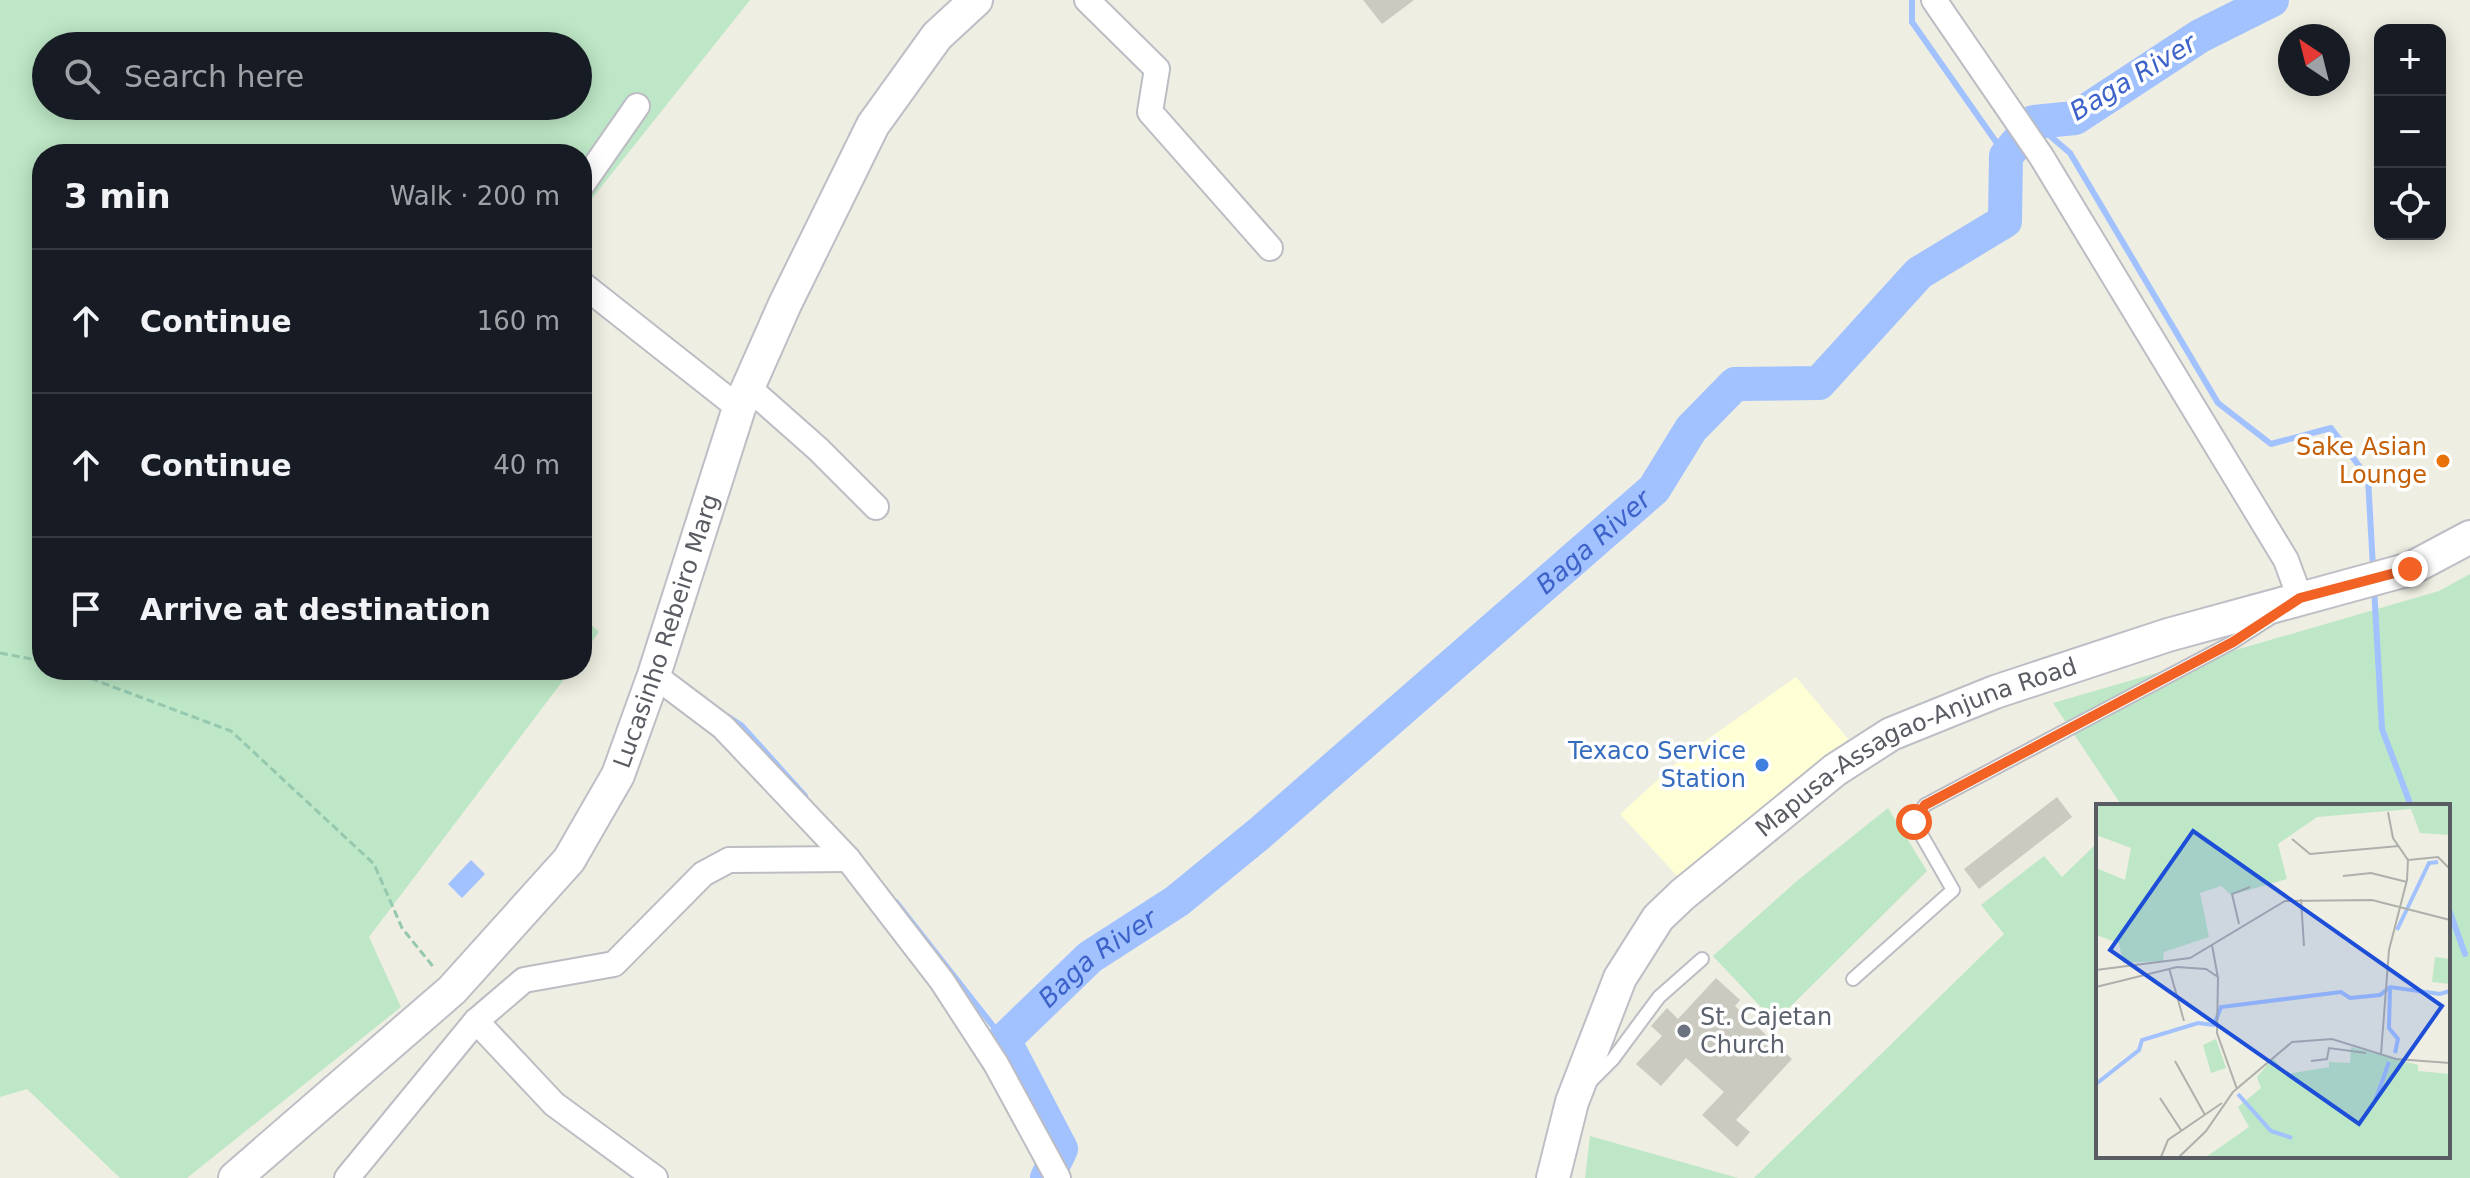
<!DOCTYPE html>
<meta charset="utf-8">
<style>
:root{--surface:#171b24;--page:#242831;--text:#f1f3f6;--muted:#9ea1a6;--line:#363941}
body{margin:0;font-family:"DejaVu Sans",sans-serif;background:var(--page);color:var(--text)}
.controls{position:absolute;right:24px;top:24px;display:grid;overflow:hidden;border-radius:16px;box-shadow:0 4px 20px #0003}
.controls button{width:72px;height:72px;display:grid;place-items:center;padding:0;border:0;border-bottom:2px solid var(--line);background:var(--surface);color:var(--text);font:40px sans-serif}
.compass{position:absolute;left:2278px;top:24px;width:72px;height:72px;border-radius:50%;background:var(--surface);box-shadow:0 4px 20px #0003;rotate:325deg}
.stop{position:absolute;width:24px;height:24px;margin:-18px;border:6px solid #f26224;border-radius:50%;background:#fff}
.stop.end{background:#f26224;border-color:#fff;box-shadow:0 2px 8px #0008}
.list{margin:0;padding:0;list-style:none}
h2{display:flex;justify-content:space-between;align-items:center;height:104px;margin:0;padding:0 32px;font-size:34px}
h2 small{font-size:26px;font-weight:400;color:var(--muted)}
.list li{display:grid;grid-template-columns:52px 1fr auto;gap:24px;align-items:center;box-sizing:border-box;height:144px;padding:0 32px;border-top:2px solid var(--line)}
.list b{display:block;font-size:30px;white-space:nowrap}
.list em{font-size:26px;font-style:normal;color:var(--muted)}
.icon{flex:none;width:44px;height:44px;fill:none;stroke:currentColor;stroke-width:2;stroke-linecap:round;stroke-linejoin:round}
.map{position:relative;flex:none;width:2470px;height:1178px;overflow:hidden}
.search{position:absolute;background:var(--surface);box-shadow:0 4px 20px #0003;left:32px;top:32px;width:560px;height:88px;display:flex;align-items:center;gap:20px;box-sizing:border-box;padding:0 28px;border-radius:44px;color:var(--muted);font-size:30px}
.panel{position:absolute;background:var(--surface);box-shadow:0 4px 20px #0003;left:32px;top:144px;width:560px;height:536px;border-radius:32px}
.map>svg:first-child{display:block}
.commercial{fill:#ffffd6}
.green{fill:#bde7c6;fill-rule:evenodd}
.water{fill:#a1c1ff}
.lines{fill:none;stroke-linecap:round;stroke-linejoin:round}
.stream{stroke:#a1c1ff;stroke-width:6}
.river{stroke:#a1c1ff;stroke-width:34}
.building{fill:#cbcac1}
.lane-casing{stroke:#bcbdc4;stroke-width:16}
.street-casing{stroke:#bcbdc4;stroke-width:28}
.secondary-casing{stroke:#bdbec6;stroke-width:36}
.path{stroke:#95c8af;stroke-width:3;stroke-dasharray:8 4;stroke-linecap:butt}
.lane{stroke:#fff;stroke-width:12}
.street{stroke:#fff;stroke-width:24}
.secondary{stroke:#fff;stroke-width:32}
.route{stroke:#f26224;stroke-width:10}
.food-dot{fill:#e8710a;stroke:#fff;stroke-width:3}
.shop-dot{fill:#3f7fe0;stroke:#fff;stroke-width:3}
.worship-dot{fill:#6b7280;stroke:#fff;stroke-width:3}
.labels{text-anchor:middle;stroke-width:7;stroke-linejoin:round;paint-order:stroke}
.food-label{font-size:24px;fill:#c56008;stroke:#fff;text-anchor:end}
.street-label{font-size:24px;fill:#5a5c64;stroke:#fff}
.shop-label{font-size:24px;fill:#366cbe;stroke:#fff;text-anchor:end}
.worship-label{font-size:24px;fill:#5b616d;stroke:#fff;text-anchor:start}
.water-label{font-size:26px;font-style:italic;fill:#3d62c9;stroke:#fff}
.inset-river{fill:none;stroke:#a1c1ff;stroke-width:4}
.inset-road{fill:none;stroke:#afb0ac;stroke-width:2}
.view{fill:#1d4ed8;fill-opacity:0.15;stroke:#1d4ed8;stroke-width:4}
.inset-edge{fill:none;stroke:#5a5c64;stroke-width:4}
</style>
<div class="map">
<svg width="2470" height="1178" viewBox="0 0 2470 1178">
<rect width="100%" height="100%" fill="#eeeee2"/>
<polygon class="commercial" points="1796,677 1848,739 1679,878 1620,814 1685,755"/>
<g class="green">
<path d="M0,0H750L582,211V154H42V670H571L369,937L401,1007L187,1178H120L27,1089L0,1097ZM46,46H578V106H46Z"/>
<polygon points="2470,574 2470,1178 1754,1178 2004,934 1981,905 2044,856 2062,877 2098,842 2098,1156 2448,1156 2448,806 2122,806 2053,703 2439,591"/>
<polygon points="582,616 599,632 582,655"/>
<polygon points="1888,808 1927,871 1775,1022 1713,956 1798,880"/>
<polygon points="1590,1136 1738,1178 1585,1178"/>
</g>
<polygon class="water" points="471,860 485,874 462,898 448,884"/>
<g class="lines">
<g class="stream">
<polyline points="1912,0 1912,22 2006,156"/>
<polyline points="2034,122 2070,153 2218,403 2271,444 2331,428 2368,478 2373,568"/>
<polyline points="2374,587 2382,729 2411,806"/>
<polyline points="727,716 742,726 805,796"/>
<polyline points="896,902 1004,1040"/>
<polyline points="2448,907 2465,954"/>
</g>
<path class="river" id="s1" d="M1047,1178L1061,1149L1004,1040L1090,957L1177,901L1260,833L1654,489L1691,429L1735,384L1819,383L1919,273L2005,221L2006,156L2034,122L2075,118L2200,36L2272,0"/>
</g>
<g class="building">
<polygon points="1363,0 1414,0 1382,24"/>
<polygon points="2057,797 2072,817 1979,889 1964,869"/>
<polygon points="1716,978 1740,1000 1735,1006 1792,1059 1736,1120 1750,1132 1737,1147 1702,1115 1724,1092 1686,1058 1661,1086 1636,1064 1662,1036 1651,1026 1667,1008 1678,1019"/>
</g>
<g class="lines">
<g class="lane-casing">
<g id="lane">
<polyline points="1853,979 1953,890 1914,822 1925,805 2233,642 2269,619"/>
<polyline points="1592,1080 1613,1059 1659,997 1702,959"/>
</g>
</g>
<g class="street-casing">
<g id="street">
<polyline points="1087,0 1157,69 1150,112 1270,248"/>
<polyline points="1934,0 2041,156 2286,560 2300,598"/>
<polyline points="582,185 637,106"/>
<polyline points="582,284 739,408"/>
<polyline points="749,388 818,449 876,507"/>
<polyline points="654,675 723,727 848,859 942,981 996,1064 1058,1178"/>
<polyline points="476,1021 554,1104 655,1178"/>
<polyline points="347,1178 476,1021 524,980 614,964 703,874 729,860 848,859"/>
</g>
</g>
<g class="secondary-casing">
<g id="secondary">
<path id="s2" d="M235,1178L452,990L569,860L618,775L654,675L739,408L785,304L873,125L937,36L976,0"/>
<path id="s3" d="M1553,1178L1572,1102L1620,978L1658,918L1682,895L1835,770L1891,734L1995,692L2168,635L2410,569L2470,537"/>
</g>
</g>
<g class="path">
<polyline points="0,653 42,661"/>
<polyline points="68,670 231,731 374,864 402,928 435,969"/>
</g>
<use href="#lane" class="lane"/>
<use href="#street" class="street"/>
<use href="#secondary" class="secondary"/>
</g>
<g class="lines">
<polyline class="route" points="1914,822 1925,805 2233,642 2300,598 2410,569"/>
</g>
<circle class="food-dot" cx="2443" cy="461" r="8"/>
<circle class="shop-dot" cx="1762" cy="765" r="8"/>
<circle class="worship-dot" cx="1684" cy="1031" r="8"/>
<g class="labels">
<g class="food-label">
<text x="2427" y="455">Sake Asian<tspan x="2427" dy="28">Lounge</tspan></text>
</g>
<g class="street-label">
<text dy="8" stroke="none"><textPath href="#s2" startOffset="712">Lucasinho Rebeiro Marg</textPath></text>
<text dy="8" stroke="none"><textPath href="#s3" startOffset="596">Mapusa-Assagao-Anjuna Road</textPath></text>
</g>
<g class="shop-label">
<text x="1746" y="759">Texaco Service<tspan x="1746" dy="28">Station</tspan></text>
</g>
<g class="worship-label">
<text x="1700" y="1025">St. Cajetan<tspan x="1700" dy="28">Church</tspan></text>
</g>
<g class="water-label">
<text transform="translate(2133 77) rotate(-31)" y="9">Baga River</text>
<text dy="9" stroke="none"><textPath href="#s1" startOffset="928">Baga River</textPath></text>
<text dy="9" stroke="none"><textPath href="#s1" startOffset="280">Baga River</textPath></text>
</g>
</g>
<g transform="translate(2096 804)">
<rect width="354" height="354" fill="#eeeee2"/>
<path d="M0,1H354V31L324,29L315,5L221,13L182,40L191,75L135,91L125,82L104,89L113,133L68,148L67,157L27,159L23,139L0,131V64L29,76L35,44L3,32L0,37ZM339,153L354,155V180L336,178ZM120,235L130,264L115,269L107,241ZM255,243L322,261V267L354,270V353H110L153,323L142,303L165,284L161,273L177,254L191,270L233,263V258L254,259Z" fill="#bde7c6"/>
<path class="inset-river" d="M301,126L333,59L342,58M294,183L293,224L302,235L299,249M0,280L43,246L46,236L102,219L118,221L125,203L245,188L254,194L284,191L294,183L344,190L354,187M142,290L175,327L196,334M279,297L293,258"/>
<path class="inset-road" d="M196,35L214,50L303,42M312,56L342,53L354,65M247,72L275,69L311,78M205,95L208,142M143,120L136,90L154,83M116,141L122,174L121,229L141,285M73,164L88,217M0,166L94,154L189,97L276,96L354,116M0,183L81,163L110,165L122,173M285,250L293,146L311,76L312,56L297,34L292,8M79,257L109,311M215,257L231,255L233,244L270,249M64,294L85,326M65,353L72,336L126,299M83,353L110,327L137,288L196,238L236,235L300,255L354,259"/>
<path class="view" d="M97,27L346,202L263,320L14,146Z"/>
<rect width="354" height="354" class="inset-edge"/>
</g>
</svg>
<div class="controls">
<button>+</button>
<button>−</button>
<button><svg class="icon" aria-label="locate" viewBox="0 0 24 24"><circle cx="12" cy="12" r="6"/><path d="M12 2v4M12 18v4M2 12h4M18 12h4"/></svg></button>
</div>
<svg class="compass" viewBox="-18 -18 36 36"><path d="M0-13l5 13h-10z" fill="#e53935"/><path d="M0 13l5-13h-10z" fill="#9ea1a6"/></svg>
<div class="stop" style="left:1914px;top:822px"></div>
<div class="stop end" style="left:2410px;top:569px"></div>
<div class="search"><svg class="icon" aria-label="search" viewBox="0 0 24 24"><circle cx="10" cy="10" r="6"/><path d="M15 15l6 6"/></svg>Search here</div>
<section class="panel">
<h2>3 min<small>Walk · 200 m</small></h2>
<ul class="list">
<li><svg class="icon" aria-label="ahead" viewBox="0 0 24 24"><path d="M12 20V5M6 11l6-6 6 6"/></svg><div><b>Continue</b></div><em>160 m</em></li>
<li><svg class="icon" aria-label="ahead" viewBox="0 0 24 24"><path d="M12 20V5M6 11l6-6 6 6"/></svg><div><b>Continue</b></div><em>40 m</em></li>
<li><svg class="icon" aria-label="arrive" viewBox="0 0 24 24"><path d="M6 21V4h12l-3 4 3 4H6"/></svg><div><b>Arrive at destination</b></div></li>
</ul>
</section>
</div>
